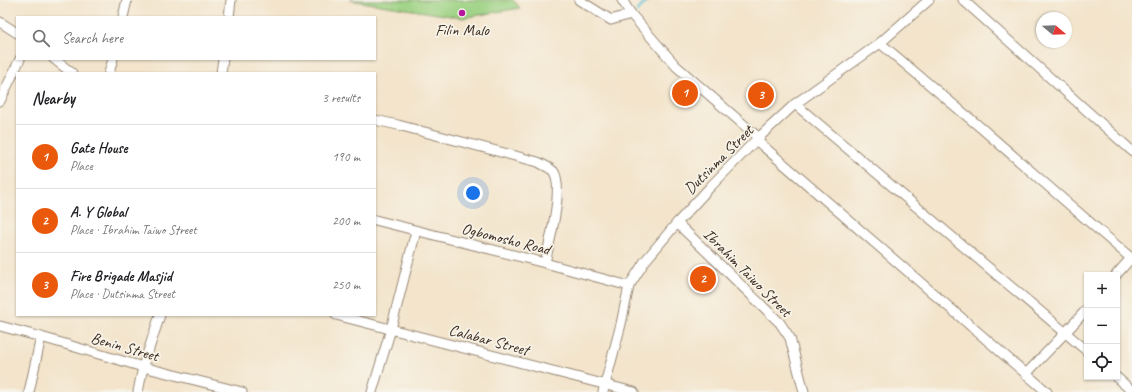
<!DOCTYPE html>
<meta charset="utf-8">
<style>
:root{--surface:#fff;--page:#f6f6f6;--text:#202124;--muted:#757577;--line:#e0e0e0;--accent:#ea580c}
body{margin:0;font-family:Caveat,sans-serif;background:var(--page);color:var(--text)}
.controls{position:absolute;right:12px;bottom:12px;display:grid;overflow:hidden;border-radius:0px;box-shadow:0 1px 3px #0004}
.controls button{width:36px;height:36px;display:grid;place-items:center;padding:0;border:0;border-bottom:1px solid var(--line);background:var(--surface);color:var(--text);font:20px sans-serif}
.compass{position:absolute;left:1036px;top:12px;width:36px;height:36px;border-radius:50%;background:var(--surface);box-shadow:0 1px 3px #0004;rotate:109deg}
.you{position:absolute;left:473px;top:193px;width:14px;height:14px;margin:-10px;border:3px solid #fff;border-radius:50%;background:#1a73e8;box-shadow:0 0 0 6px #1a73e833}
.badge{display:grid;place-items:center;width:26px;height:26px;border-radius:50%;background:var(--accent);color:#fff;font-size:13px;font-weight:700}
.pin{position:absolute;translate:-50% -50%;border:2px solid #fff;box-shadow:0 1px 4px #0006}
.list{margin:0;padding:0;list-style:none}
h2{display:flex;justify-content:space-between;align-items:center;height:52px;margin:0;padding:0 16px;font-size:17px}
h2 small{font-size:13px;font-weight:400;color:var(--muted)}
.list li{display:grid;grid-template-columns:26px 1fr auto;gap:12px;align-items:center;box-sizing:border-box;height:64px;padding:0 16px;border-top:1px solid var(--line)}
.list b{display:block;font-size:15px;white-space:nowrap}
.list p{margin:0;font-size:13px;white-space:nowrap;color:var(--muted)}
.list em{font-size:13px;font-style:normal;color:var(--muted)}
.icon{flex:none;width:22px;height:22px;fill:none;stroke:currentColor;stroke-width:2;stroke-linecap:round;stroke-linejoin:round}
.map{position:relative;flex:none;width:1132px;height:392px;overflow:hidden}
.search{position:absolute;background:var(--surface);box-shadow:0 1px 3px #0004;left:16px;top:16px;width:360px;height:44px;display:flex;align-items:center;gap:10px;box-sizing:border-box;padding:0 14px;border-radius:0px;color:var(--muted);font-size:15px}
.panel{position:absolute;background:var(--surface);box-shadow:0 1px 3px #0004;left:16px;top:72px;width:360px;height:244px;border-radius:0px}
.map>svg:first-child{display:block}
.green{fill:#9bd182;stroke:#6b7e50}
.lines{fill:none;stroke-linecap:round;stroke-linejoin:round}
.stream{stroke:#56bcd4;stroke-width:2.5}
.minor-casing{stroke:#978774;stroke-width:11}
.minor{stroke:#fff;stroke-width:9}
.poi-dot{fill:#b5179e;stroke:#f7f3e8;stroke-width:1.5}
.labels{text-anchor:middle;stroke-width:3.5;stroke-linejoin:round;paint-order:stroke}
.poi-label{font-size:16px;fill:#3b2a1e;stroke:#f7f3e8}
.street-label{font-size:16px;fill:#3b2a1e;stroke:#f7f3e8}
</style>
<div class="map">
<svg width="1132" height="392" viewBox="0 0 1132 392">
<rect width="100%" height="100%" fill="#f7f3e8"/>
<filter id="ink" filterUnits="userSpaceOnUse"><feTurbulence type="fractalNoise" baseFrequency=".025" numOctaves="2"/><feDisplacementMap in="SourceGraphic" scale="8" xChannelSelector="R" yChannelSelector="G"/><feConvolveMatrix kernelMatrix="1 2 1 2 8 2 1 2 1" color-interpolation-filters="sRGB"/></filter>
<filter id="wash" filterUnits="userSpaceOnUse"><feTurbulence type="fractalNoise" baseFrequency=".012" numOctaves="4" result="noise"/><feDisplacementMap in="SourceGraphic" scale="16" xChannelSelector="R" yChannelSelector="G"/><feGaussianBlur stdDeviation="0.9" result="paint"/><feColorMatrix in="noise" values="0 0 0 0 0 0 0 0 0 0 0 0 0 0 0 0 0 1.4 0 .05"/><feComposite in="paint" operator="in"/></filter>
<g filter="url(#wash)">
<rect width="100%" height="100%" fill="#f3e4cb"/>
<polygon class="green" points="349,0 513,0 520,8 463,18"/>
<g class="lines">
<polyline class="stream" points="637,11 648,0"/>
</g>
</g>
<g filter="url(#ink)">
<g class="lines">
<g class="minor-casing">
<g id="minor">
<polyline points="579,0 611,20 631,14"/>
<polyline points="622,0 631,14 676,66 759,138"/>
<polyline points="963,0 1132,151"/>
<polyline points="123,17 127,0"/>
<polyline points="229,17 231,0"/>
<polyline points="0,22 17,33"/>
<polyline points="880,43 980,127 1132,259"/>
<polyline points="54,59 72,73"/>
<polyline points="109,73 113,59"/>
<polyline points="221,73 223,59"/>
<polyline points="0,101 20,59"/>
<polyline points="795,104 1087,351"/>
<path d="M375,120L398,125L538,162C543,165 551,168 554,172C564,189 549,243 545,263"/>
<polyline points="756,140 1047,392"/>
<polyline points="375,220 545,263 629,286"/>
<polyline points="677,223 780,323 790,338 804,392"/>
<polyline points="1116,275 1132,257"/>
<polyline points="336,315 634,392"/>
<polyline points="0,326 41,337 143,367 242,392"/>
<polyline points="1026,374 1066,332 1087,309"/>
<polyline points="1116,377 1132,391"/>
<polyline points="29,392 41,337"/>
<polyline points="138,392 143,367 160,315"/>
<polyline points="372,392 391,329 416,231"/>
<polyline points="603,392 621,324 629,286 645,261 677,223 711,186 756,140 795,104 880,43 929,0"/>
</g>
</g>
<use href="#minor" class="minor"/>
</g>
</g>
<circle class="poi-dot" cx="462" cy="13" r="4"/>
<g class="labels">
<g class="poi-label">
<text x="462" y="35">Filin Malo</text>
</g>
<g class="street-label">
<text transform="translate(718 159) rotate(-45)" y="6">Dutsinma Street</text>
<text transform="translate(506 238) rotate(14)" y="6">Ogbomosho Road</text>
<text transform="translate(748 272) rotate(45)" y="6">Ibrahim Taiwo Street</text>
<text transform="translate(489 339) rotate(15)" y="6">Calabar Street</text>
<text transform="translate(125 346) rotate(16)" y="6">Benin Street</text>
</g>
</g>
</svg>
<div class="controls">
<button>+</button>
<button>−</button>
<button><svg class="icon" aria-label="locate" viewBox="0 0 24 24"><circle cx="12" cy="12" r="6"/><path d="M12 2v4M12 18v4M2 12h4M18 12h4"/></svg></button>
</div>
<svg class="compass" viewBox="-18 -18 36 36"><path d="M0-13l5 13h-10z" fill="#e53935"/><path d="M0 13l5-13h-10z" fill="#757577"/></svg>
<div class="you"></div>
<div class="pin badge" style="left:685px;top:93px">1</div>
<div class="pin badge" style="left:703px;top:279px">2</div>
<div class="pin badge" style="left:761px;top:95px">3</div>
<div class="search"><svg class="icon" aria-label="search" viewBox="0 0 24 24"><circle cx="10" cy="10" r="6"/><path d="M15 15l6 6"/></svg>Search here</div>
<section class="panel">
<h2>Nearby<small>3 results</small></h2>
<ul class="list">
<li><span class="badge">1</span><div><b>Gate House</b><p>Place</p></div><em>190 m</em></li>
<li><span class="badge">2</span><div><b>A. Y Global</b><p>Place · Ibrahim Taiwo Street</p></div><em>200 m</em></li>
<li><span class="badge">3</span><div><b>Fire Brigade Masjid</b><p>Place · Dutsinma Street</p></div><em>250 m</em></li>
</ul>
</section>
</div>
